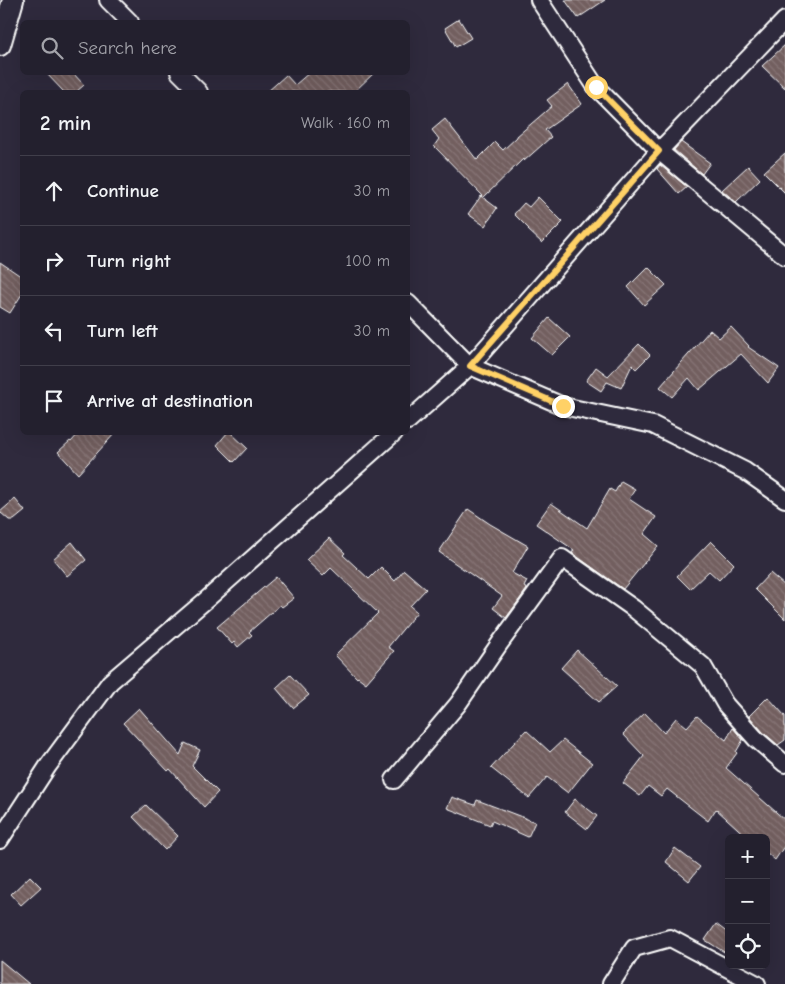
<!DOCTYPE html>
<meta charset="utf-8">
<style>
:root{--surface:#23202e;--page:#2f2d3a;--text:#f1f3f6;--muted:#a3a3aa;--line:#403e4a}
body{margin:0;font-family:"Comic Neue",sans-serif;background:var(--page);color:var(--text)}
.controls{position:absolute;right:15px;bottom:15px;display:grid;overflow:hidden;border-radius:8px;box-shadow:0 5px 20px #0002}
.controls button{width:45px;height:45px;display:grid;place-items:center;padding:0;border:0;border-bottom:1px solid var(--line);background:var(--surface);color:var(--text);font:25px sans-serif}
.stop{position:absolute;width:15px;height:15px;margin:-11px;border:4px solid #ffd166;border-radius:50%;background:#fff}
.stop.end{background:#ffd166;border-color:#fff;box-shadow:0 1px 5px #0008}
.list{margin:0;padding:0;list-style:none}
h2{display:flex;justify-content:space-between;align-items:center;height:65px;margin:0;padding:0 20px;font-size:21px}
h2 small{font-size:16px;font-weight:400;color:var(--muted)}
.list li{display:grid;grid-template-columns:32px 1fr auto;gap:15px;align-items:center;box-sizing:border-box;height:70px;padding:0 20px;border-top:1px solid var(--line)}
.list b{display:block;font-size:19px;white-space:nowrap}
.list em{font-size:16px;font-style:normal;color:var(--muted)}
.icon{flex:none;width:28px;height:28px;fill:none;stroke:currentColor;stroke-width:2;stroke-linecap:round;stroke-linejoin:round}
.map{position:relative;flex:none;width:785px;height:984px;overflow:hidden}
.search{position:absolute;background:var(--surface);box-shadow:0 5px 20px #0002;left:20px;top:20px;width:390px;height:55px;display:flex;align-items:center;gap:12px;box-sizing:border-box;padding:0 18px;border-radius:8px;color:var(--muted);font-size:19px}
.panel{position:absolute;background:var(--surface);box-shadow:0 5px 20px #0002;left:20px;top:90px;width:390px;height:345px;border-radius:8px}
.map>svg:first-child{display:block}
.building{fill:url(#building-back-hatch);stroke:#fff}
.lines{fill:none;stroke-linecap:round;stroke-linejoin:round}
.minor-casing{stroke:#fff;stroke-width:20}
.tertiary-casing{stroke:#fff;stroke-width:24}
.minor{stroke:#2f2a3d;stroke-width:16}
.tertiary{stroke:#2f2a3d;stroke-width:20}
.route{stroke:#ffd166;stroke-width:6}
</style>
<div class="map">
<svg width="785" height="984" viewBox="0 0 785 984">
<defs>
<pattern id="building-back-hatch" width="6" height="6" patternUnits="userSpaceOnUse" patternTransform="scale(1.25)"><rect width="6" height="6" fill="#725e5f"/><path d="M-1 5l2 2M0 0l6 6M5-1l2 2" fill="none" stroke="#877677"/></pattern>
</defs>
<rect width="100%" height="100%" fill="#2f2a3d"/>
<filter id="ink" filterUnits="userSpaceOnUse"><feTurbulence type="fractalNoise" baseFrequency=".02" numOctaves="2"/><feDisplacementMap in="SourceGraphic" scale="10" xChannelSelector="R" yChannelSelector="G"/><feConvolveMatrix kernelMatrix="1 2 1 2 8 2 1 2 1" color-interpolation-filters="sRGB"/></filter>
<g filter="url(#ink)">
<g class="building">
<polygon points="565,0 605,0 578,18"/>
<polygon points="459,19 471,38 456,47 445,28"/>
<polygon points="785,45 785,88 762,66"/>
<polygon points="45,72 72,72 84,85 76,92 64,92"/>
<polygon points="310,72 375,72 354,92 267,92 286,75 295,85"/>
<polygon points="568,84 582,104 545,130 551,137 524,161 523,159 484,197 434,146 439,139 432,130 445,119 477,160 495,142 503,150 517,137 517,136 552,106 547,100"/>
<polygon points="681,142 710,163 702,174 674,150"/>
<polygon points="785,153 785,193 764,172"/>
<polygon points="660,165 687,187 679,194 657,169"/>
<polygon points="748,166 760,179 736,202 722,190"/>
<polygon points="481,196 497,208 485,226 468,214"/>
<polygon points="538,197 563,222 542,243 528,230 529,229 514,214 524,203 529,207"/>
<polygon points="0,262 22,277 22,294 10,313 0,307"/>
<polygon points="648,267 666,285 644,305 628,287"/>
<polygon points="549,318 570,337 552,355 532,338"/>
<polygon points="731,327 749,346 748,347 779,368 768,383 741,354 699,390 689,378 672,397 660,387 710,330 719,338"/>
<polygon points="639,344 650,355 636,369 632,365 621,388 607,382 601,391 586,381 596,367 608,376"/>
<polygon points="80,432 116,432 78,474 58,452 70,441 71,442"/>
<polygon points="228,432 230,432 247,448 234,462 217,445"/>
<polygon points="621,481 635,489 629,499 656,517 644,534 658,546 623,589 572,553 574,550 536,524 551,503 587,528 610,489 615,492"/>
<polygon points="15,499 25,511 14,520 9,520 0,512"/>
<polygon points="468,509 490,524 528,546 512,573 527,581 524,587 527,589 506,618 493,608 502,596 439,552"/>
<polygon points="329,538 345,553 343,555 369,579 381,567 395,581 404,570 426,589 410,606 417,612 388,647 394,651 366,683 358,677 357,678 335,655 378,613 331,568 323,576 306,560"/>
<polygon points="711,541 734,564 719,580 709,571 690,589 677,576"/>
<polygon points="72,542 86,560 67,576 53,559"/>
<polygon points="770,573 785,586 785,619 755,589"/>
<polygon points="276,577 294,598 282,607 280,605 249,632 252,635 238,647 234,642 232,644 217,627"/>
<polygon points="577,650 617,686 599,702 561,668"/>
<polygon points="290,675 309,695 293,708 276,688"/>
<polygon points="768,697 785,716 785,740 778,745 763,732 749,716"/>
<polygon points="139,708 180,755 185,743 200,750 192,766 218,792 204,807 170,769 168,771 123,723"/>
<polygon points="645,713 664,733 676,718 687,727 697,716 726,740 733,728 743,740 736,752 737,753 726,768 785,820 785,845 775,860 766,852 766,838 748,838 716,809 708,821 667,789 661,796 648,786 640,796 623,783 644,756 623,734"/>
<polygon points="526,730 550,752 563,740 592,763 568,793 547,777 529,798 491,768"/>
<polygon points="452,797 475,805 477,800 535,822 528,837 492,821 490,825 447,808"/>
<polygon points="575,799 597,816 587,829 565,812"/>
<polygon points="146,805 178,836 165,850 133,817"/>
<polygon points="675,848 700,867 689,881 666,862"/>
<polygon points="30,876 41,887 21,905 11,894"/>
<polygon points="716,924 729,934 729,955 705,940"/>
<polygon points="0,960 29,984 0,984"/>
</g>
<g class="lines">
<g class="minor-casing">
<g id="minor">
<polyline points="108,0 130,22"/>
<polyline points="539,0 596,87 659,151 785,256"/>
<polyline points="179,72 199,92"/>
<polyline points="408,303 470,366 563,406 653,425 745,471 785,499"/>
<polyline points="408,421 470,366 659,151 785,20"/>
<polyline points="394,780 458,704 500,643 562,558 633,608 703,666 725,704 756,739 785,764"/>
<polyline points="0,840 48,766 110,682 206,600 395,432"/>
<polyline points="611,984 634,948 670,938 757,984"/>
</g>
</g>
<g class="tertiary-casing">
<polyline id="tertiary" points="0,45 13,0"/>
</g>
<use href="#minor" class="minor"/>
<use href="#tertiary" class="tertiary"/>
</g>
</g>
<g class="lines" filter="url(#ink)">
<polyline class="route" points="563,406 470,366 659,151 596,87"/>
</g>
</svg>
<div class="controls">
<button>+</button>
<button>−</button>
<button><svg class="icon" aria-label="locate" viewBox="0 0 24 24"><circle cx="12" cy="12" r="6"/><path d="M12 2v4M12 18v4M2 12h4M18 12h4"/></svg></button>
</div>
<div class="stop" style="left:596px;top:87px"></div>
<div class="stop end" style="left:563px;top:406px"></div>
<div class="search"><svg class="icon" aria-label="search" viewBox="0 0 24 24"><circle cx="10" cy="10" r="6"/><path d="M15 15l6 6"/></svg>Search here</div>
<section class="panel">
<h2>2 min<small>Walk · 160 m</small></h2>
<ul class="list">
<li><svg class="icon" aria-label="ahead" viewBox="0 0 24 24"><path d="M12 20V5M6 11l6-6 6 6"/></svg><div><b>Continue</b></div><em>30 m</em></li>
<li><svg class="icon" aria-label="right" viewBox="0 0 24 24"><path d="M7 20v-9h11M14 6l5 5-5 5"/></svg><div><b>Turn right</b></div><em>100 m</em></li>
<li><svg class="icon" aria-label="left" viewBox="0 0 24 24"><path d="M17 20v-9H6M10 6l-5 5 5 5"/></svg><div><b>Turn left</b></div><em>30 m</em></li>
<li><svg class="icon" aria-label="arrive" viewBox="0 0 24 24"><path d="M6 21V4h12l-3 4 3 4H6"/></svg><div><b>Arrive at destination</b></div></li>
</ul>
</section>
</div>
